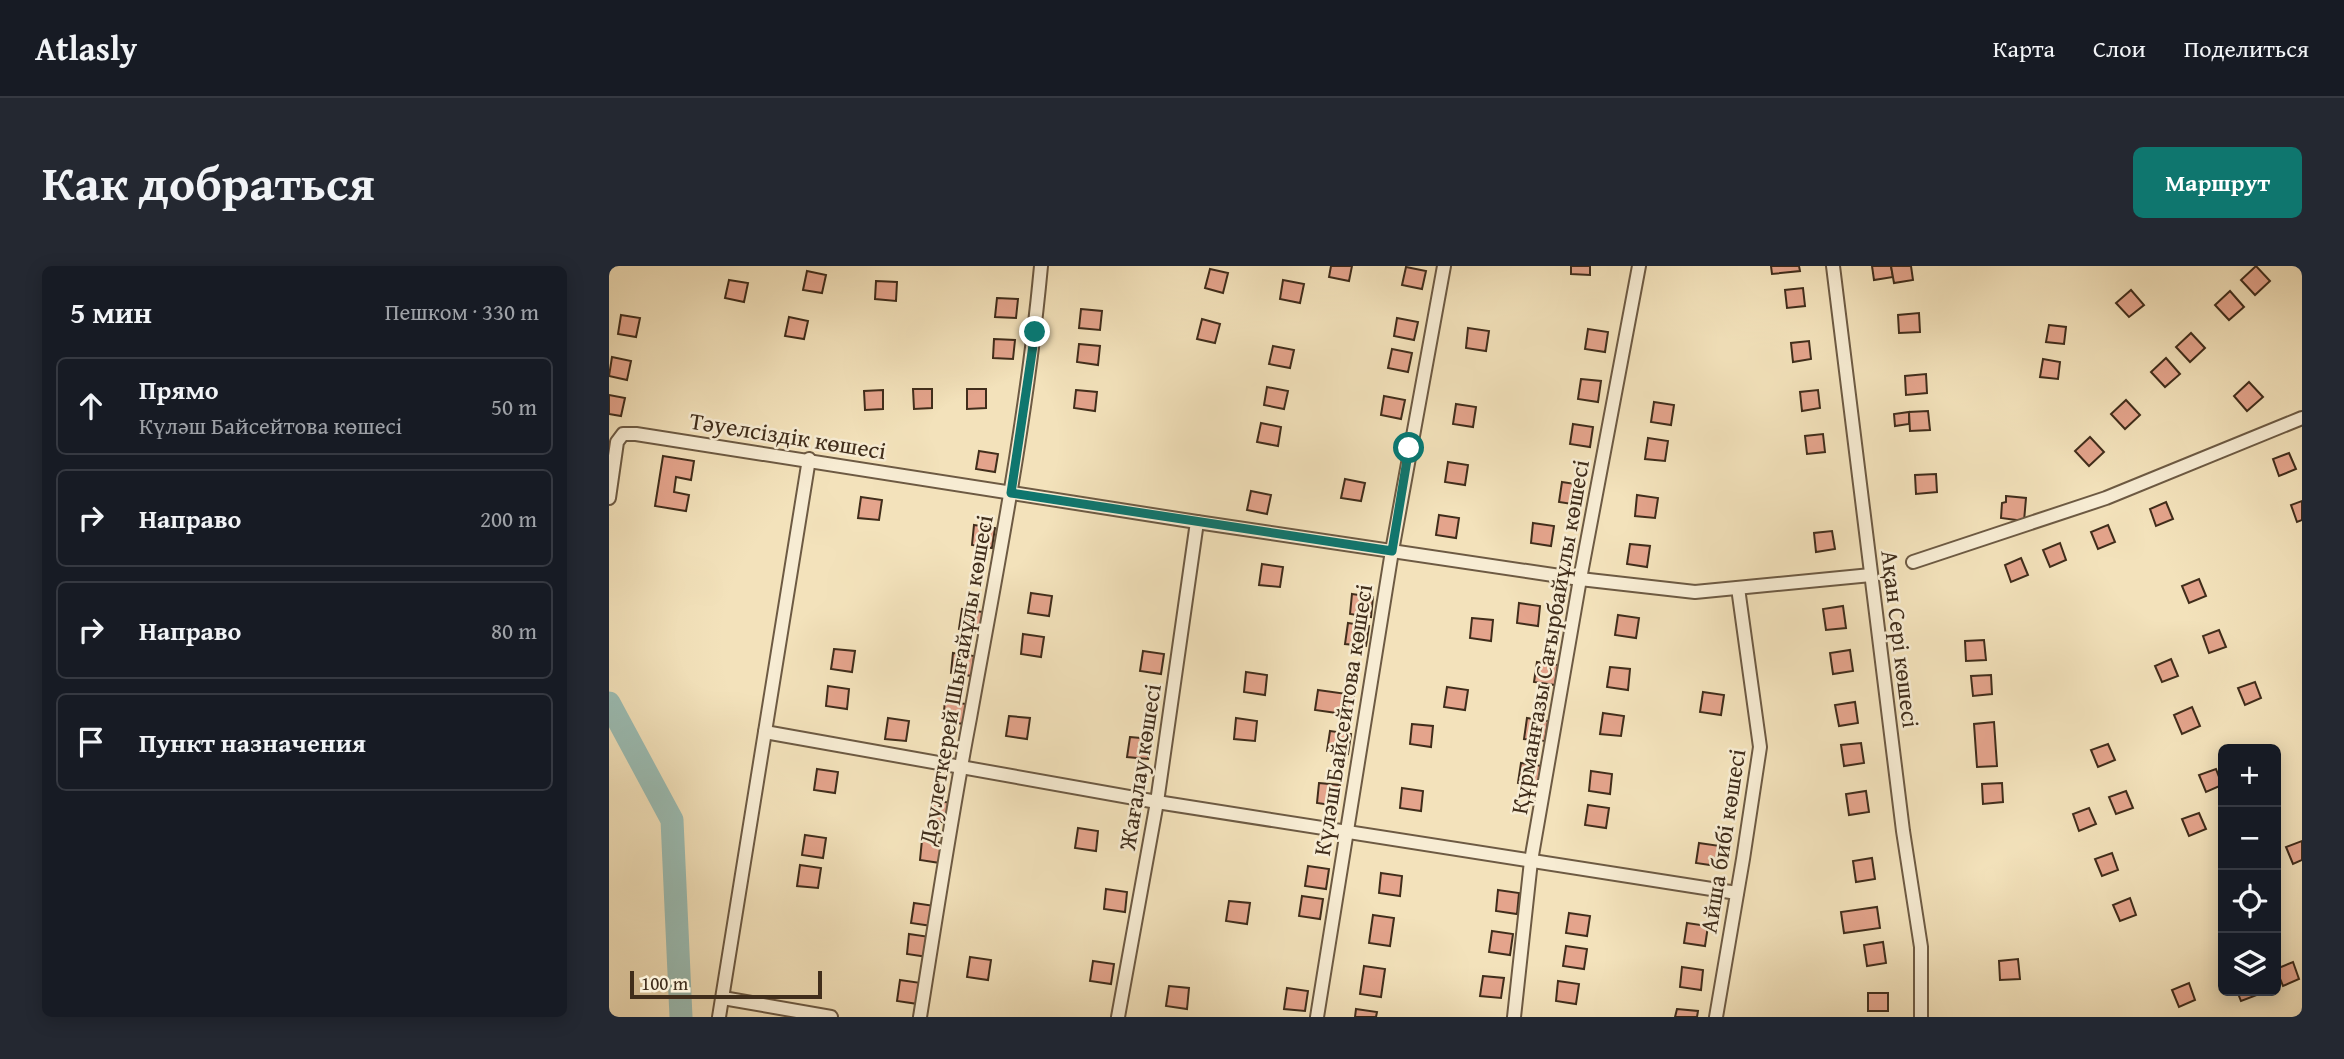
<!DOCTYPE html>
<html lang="ru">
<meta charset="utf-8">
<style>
:root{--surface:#171b24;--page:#242831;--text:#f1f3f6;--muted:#9ea1a6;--line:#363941;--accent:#0f766e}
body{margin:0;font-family:"Gentium Book Plus",serif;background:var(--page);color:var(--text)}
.controls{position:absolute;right:21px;bottom:21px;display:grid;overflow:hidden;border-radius:10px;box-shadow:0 4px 18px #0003}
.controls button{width:63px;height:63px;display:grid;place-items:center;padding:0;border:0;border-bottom:2px solid var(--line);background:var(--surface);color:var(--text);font:35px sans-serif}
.scale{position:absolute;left:21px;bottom:18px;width:192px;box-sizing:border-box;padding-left:7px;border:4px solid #402d1b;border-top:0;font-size:19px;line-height:24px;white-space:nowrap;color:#402d1b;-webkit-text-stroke:5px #f7ecd3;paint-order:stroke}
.stop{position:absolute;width:21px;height:21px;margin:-16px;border:5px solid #0f766e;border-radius:50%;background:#fff}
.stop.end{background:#0f766e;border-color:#fff;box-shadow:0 2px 7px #0008}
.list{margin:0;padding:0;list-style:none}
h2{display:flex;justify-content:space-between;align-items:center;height:91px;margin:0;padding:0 28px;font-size:30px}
h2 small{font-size:23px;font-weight:400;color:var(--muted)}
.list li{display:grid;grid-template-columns:46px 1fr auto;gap:21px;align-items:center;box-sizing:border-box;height:98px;margin:0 14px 14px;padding:0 14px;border:2px solid var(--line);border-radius:10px}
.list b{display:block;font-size:26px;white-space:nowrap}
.list p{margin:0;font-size:23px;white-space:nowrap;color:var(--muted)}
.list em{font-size:23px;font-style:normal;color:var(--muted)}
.icon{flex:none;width:38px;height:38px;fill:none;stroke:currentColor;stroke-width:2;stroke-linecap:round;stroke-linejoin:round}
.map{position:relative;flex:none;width:1693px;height:751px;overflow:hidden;border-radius:10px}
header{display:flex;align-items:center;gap:42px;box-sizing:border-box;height:98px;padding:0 35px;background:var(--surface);border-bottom:2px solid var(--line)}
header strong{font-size:33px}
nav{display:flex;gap:38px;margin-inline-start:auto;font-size:24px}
.intro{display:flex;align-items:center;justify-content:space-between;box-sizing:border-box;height:168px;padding:0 42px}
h1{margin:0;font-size:49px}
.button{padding:18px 32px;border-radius:10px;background:var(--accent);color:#fff;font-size:24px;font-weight:700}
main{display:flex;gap:42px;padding:0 42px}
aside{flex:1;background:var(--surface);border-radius:10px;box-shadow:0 4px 18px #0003}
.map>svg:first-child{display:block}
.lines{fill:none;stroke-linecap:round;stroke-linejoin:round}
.river{stroke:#9bbdb4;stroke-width:23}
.building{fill:#e4a48c;stroke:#402d1b;stroke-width:2}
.street-casing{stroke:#6d5a43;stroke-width:16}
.street{stroke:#f7ecd3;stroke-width:12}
.route{stroke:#0f766e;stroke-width:9}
.labels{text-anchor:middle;stroke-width:5;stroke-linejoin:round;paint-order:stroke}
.street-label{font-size:24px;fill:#402d1b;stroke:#f7ecd3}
</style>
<header>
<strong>Atlasly</strong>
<nav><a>Карта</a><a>Слои</a><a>Поделиться</a></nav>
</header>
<div class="intro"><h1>Как добраться</h1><a class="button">Маршрут</a></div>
<main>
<aside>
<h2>5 мин<small>Пешком · 330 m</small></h2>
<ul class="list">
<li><svg class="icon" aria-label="ahead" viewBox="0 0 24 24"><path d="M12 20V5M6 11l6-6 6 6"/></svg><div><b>Прямо</b><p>Күләш Байсейтова көшесі</p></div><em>50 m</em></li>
<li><svg class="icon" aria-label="right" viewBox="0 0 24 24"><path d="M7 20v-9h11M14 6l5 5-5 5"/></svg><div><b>Направо</b></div><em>200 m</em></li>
<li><svg class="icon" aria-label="right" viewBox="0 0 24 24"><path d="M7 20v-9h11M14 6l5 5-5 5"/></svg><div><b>Направо</b></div><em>80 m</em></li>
<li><svg class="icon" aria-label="arrive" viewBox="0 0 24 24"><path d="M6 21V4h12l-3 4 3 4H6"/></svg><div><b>Пункт назначения</b></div></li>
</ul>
</aside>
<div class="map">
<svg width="1693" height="751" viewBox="0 0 1693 751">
<rect width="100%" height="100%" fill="#f3e2bb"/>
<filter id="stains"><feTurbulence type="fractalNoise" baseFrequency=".00286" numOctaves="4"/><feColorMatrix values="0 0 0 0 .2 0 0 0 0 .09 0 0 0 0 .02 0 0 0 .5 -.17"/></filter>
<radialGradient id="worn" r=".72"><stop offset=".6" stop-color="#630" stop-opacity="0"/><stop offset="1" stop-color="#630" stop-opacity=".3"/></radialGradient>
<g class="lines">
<polyline class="river" points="0,437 63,554 72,751"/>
</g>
<g class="building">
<polygon points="722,0 743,0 740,15 720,11"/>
<polygon points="962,0 981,0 981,9 962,8"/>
<polygon points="1162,0 1190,0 1191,5 1163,8"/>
<polygon points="1263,0 1282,0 1284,11 1265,14"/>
<polygon points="1282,0 1302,0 1304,14 1285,17"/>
<polygon points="1647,0 1661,15 1646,29 1632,14"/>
<polygon points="797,1 817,5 813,23 793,19"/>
<polygon points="601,3 619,7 614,27 596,22"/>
<polygon points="198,5 217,9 213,27 194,24"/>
<polygon points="120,14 139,17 135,36 116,32"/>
<polygon points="674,14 695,18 691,37 671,33"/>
<polygon points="267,15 288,16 287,35 266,33"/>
<polygon points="1194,22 1196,40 1178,42 1176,24"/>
<polygon points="1522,24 1535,39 1520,51 1507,37"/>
<polygon points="1621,25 1635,41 1620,54 1606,39"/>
<polygon points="388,32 409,33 407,52 386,51"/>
<polygon points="472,43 493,45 491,64 470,62"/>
<polygon points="1310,47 1311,66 1290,67 1289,49"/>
<polygon points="12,49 31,52 27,71 9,68"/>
<polygon points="180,51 199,55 195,73 176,70"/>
<polygon points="788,52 809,56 805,74 785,70"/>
<polygon points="593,53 611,58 606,77 588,73"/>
<polygon points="1440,59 1457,61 1455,78 1437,76"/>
<polygon points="859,62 880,65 877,85 857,82"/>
<polygon points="979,63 999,66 996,86 976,83"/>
<polygon points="1582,67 1596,82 1581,96 1567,81"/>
<polygon points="385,73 406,74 404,93 384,92"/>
<polygon points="1200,75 1202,93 1184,96 1182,77"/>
<polygon points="470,78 491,80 489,99 468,96"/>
<polygon points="664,80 685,84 681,102 660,98"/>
<polygon points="783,83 803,87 799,106 779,102"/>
<polygon points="3,91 22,95 18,114 0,110"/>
<polygon points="1557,92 1571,108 1556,121 1542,106"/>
<polygon points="1434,93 1451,96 1449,113 1431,111"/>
<polygon points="1317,108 1318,127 1297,129 1296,110"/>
<polygon points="972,113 992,115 989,136 969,133"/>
<polygon points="1640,116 1654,131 1638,145 1625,130"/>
<polygon points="658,121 679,125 675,143 655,139"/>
<polygon points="304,123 323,123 323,142 305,143"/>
<polygon points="358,123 377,123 377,142 358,143"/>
<polygon points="274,124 274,143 256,144 255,125"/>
<polygon points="467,124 488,126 486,145 465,142"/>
<polygon points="1209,124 1211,142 1193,145 1191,126"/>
<polygon points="0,129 16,132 12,150 0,148"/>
<polygon points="775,130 796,134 792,153 772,149"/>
<polygon points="1517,134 1531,149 1516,163 1502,148"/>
<polygon points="1045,136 1065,139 1062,159 1042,156"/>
<polygon points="847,138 867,141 864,161 844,158"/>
<polygon points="1319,145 1321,164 1301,165 1300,146"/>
<polygon points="1300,146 1300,158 1286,160 1285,148"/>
<polygon points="652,157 672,161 669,180 648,176"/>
<polygon points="964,158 984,161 981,181 961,178"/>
<polygon points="1214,168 1216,186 1198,188 1196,170"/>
<polygon points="1481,171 1495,186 1480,200 1466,185"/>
<polygon points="1039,172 1059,175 1056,195 1036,193"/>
<polygon points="370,185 389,188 386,206 367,203"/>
<polygon points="1680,187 1687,203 1670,210 1664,193"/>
<polygon points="54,190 85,195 82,214 67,211 65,226 80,229 77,245 46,240"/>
<polygon points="839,196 859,199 856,219 836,216"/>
<polygon points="1327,208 1328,226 1307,228 1306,209"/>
<polygon points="736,213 756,217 752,235 732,232"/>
<polygon points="953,216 973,219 970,239 950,236"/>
<polygon points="642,225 662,229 658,248 638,244"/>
<polygon points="1028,229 1049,232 1046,252 1026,250"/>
<polygon points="1397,230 1417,232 1415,255 1392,252 1393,237 1397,236"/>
<polygon points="252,231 273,234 270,254 249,252"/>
<polygon points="1693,235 1693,254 1688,256 1682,239"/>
<polygon points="1557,236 1564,253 1547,260 1541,243"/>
<polygon points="830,249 850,252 847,272 827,269"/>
<polygon points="924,257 945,260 942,280 922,277"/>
<polygon points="365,259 386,262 383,282 363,279"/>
<polygon points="1499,259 1506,276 1489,283 1482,266"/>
<polygon points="1223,265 1226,283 1207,286 1205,267"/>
<polygon points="1451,277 1457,294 1441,301 1434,284"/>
<polygon points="1021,278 1041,280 1038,301 1018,298"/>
<polygon points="1412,292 1419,309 1402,316 1396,299"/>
<polygon points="653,298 674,301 671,321 650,319"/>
<polygon points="1590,313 1597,330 1580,337 1573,320"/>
<polygon points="422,327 443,330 440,350 419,347"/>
<polygon points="743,328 764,331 762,351 741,348"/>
<polygon points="910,337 931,340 929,360 908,357"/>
<polygon points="1234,340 1237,362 1217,364 1214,343"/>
<polygon points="353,343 374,346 371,366 350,363"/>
<polygon points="1009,349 1030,352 1027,372 1006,369"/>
<polygon points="863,352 884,354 882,375 861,372"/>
<polygon points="739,357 760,360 757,380 736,378"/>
<polygon points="1610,364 1617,381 1600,387 1594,370"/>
<polygon points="414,368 435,371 432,391 412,388"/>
<polygon points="1375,374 1377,394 1357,395 1356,375"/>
<polygon points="225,383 246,385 243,406 222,403"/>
<polygon points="1241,384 1244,405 1224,408 1221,387"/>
<polygon points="534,385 555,388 552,408 531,405"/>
<polygon points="344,387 365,390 363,410 342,407"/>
<polygon points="1562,393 1569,410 1553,416 1546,400"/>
<polygon points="928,396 949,399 946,419 925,416"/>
<polygon points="1001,401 1021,403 1019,424 998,421"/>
<polygon points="637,406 658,409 656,429 635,426"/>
<polygon points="1382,409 1383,428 1364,430 1362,410"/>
<polygon points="1646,416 1652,432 1636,439 1629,422"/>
<polygon points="219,420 240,423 238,443 217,440"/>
<polygon points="838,421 859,424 856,444 835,441"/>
<polygon points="709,424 745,429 742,449 706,444"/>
<polygon points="1094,426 1115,429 1112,449 1091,446"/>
<polygon points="336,435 357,438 355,458 334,455"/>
<polygon points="1246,436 1249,457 1230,460 1226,439"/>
<polygon points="1583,441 1591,460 1573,468 1565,449"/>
<polygon points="994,447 1015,450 1012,470 991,468"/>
<polygon points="400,450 421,452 418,473 397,470"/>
<polygon points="279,452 300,455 297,475 276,473"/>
<polygon points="627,452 648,455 646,475 625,473"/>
<polygon points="918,452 939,455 936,475 915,473"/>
<polygon points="1385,456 1388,500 1368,501 1365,458"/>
<polygon points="803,458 824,460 822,481 801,478"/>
<polygon points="721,465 742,468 739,488 718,485"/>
<polygon points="521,471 542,473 539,493 518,491"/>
<polygon points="1252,477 1255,497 1235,500 1232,479"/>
<polygon points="1499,478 1506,494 1489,501 1482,484"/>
<polygon points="912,497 933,500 930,520 909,517"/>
<polygon points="208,503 229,506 226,527 205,524"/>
<polygon points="1607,503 1613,519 1597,526 1590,509"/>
<polygon points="982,505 1003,508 1001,528 980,525"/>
<polygon points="710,517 731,519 729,540 708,537"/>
<polygon points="1393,517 1394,536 1374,538 1373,518"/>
<polygon points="793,522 814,525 812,545 791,542"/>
<polygon points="1257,525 1260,546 1240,549 1237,528"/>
<polygon points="1517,525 1524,542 1507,548 1500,531"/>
<polygon points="322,534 343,537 340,557 319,554"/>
<polygon points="979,539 1000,542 997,562 976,559"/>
<polygon points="1480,542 1487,558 1470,565 1464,548"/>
<polygon points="1590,547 1597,563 1580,570 1573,553"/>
<polygon points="469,562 489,565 487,585 466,582"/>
<polygon points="196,569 217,572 214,592 193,589"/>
<polygon points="313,574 334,577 331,597 311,594"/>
<polygon points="1693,575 1693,594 1684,598 1677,581"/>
<polygon points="1090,577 1111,580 1108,600 1087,597"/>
<polygon points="1503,587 1509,604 1493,610 1486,593"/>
<polygon points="1263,592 1266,613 1247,616 1244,595"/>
<polygon points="191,599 212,602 209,622 188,620"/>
<polygon points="699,600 720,603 717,623 696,620"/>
<polygon points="772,607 793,610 791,630 770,627"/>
<polygon points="497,623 518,626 516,646 495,643"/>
<polygon points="889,624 910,627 908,648 887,645"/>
<polygon points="693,630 714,633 711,653 690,650"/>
<polygon points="1521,632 1527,649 1511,655 1504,639"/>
<polygon points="620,635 641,637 638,658 617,655"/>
<polygon points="305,637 326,640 323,660 302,657"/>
<polygon points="1268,641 1271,662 1235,667 1232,646"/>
<polygon points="960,647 981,650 978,670 957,667"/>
<polygon points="764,649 785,652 781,680 760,677"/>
<polygon points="1078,657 1099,660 1096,680 1075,677"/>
<polygon points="883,665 904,668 901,689 880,686"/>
<polygon points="300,668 321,671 319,691 298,688"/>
<polygon points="1274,676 1277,697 1258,700 1255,679"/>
<polygon points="957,680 978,683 975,703 954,700"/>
<polygon points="361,691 382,694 379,714 358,711"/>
<polygon points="1409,693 1411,713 1391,714 1390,695"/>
<polygon points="484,695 505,698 502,718 481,715"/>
<polygon points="1684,696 1690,713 1674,720 1667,703"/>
<polygon points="755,700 776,703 772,731 751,728"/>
<polygon points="1073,701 1094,704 1092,724 1071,721"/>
<polygon points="874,710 895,712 892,732 871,730"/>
<polygon points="291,714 312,717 309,738 288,735"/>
<polygon points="949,715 970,718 967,738 947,735"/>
<polygon points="1580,717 1586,734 1570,741 1563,724"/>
<polygon points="560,720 580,722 578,743 557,740"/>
<polygon points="678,722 699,725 696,745 675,743"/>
<polygon points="1628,725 1647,725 1648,729 1632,735"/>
<rect x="1259" y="727" width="20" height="18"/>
<polygon points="747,743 768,746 767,751 746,751"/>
<polygon points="1068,743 1089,745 1088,751 1066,751"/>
</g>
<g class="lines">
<g class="street-casing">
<g id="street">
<polyline points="1224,0 1294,565 1312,681 1312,751"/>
<polyline points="0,232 8,176 14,168 27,168 588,256 971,313 1086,326 1262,309"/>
<polyline points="1304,296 1497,232 1693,152"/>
<polyline points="156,466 548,536 1128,627"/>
<polyline points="114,732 222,751"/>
<polyline points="110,751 200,193"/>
<path d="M311,751C327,651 342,551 361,452C388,302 418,152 432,0"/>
<polyline points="509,751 548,536 588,256"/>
<polyline points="708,751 783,285 835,0"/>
<polyline points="905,751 922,595 971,313 1030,0"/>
<polyline points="1107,751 1134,593 1151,481 1129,322"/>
</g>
</g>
<use href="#street" class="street"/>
</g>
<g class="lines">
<polyline class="route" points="426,66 402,227 783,285 800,182"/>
</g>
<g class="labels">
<g class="street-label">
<text transform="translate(179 170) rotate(9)" y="8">Тәуелсіздік көшесі</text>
<text transform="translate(941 371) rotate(-80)" y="8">Құрманғазы Сағырбайұлы көшесі</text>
<text transform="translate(1291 373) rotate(83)" y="8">Ақан Сері көшесі</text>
<text transform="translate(347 414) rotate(-80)" y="8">Дәулеткерей Шығайұлы көшесі</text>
<text transform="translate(734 454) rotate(-81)" y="8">Күләш Байсейтова көшесі</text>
<text transform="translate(531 501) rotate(-81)" y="8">Жағалау көшесі</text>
<text transform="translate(1114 575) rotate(-81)" y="8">Айша бибі көшесі</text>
</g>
</g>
<rect width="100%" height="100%" filter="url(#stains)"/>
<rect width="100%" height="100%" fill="url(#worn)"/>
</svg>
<div class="controls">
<button>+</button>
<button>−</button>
<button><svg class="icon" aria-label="locate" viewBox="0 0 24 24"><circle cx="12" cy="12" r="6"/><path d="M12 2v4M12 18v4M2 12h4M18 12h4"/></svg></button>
<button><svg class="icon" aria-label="layers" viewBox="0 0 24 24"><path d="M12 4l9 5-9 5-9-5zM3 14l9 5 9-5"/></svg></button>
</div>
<div class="scale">100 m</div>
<div class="stop" style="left:800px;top:182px"></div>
<div class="stop end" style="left:426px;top:66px"></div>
</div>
</main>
